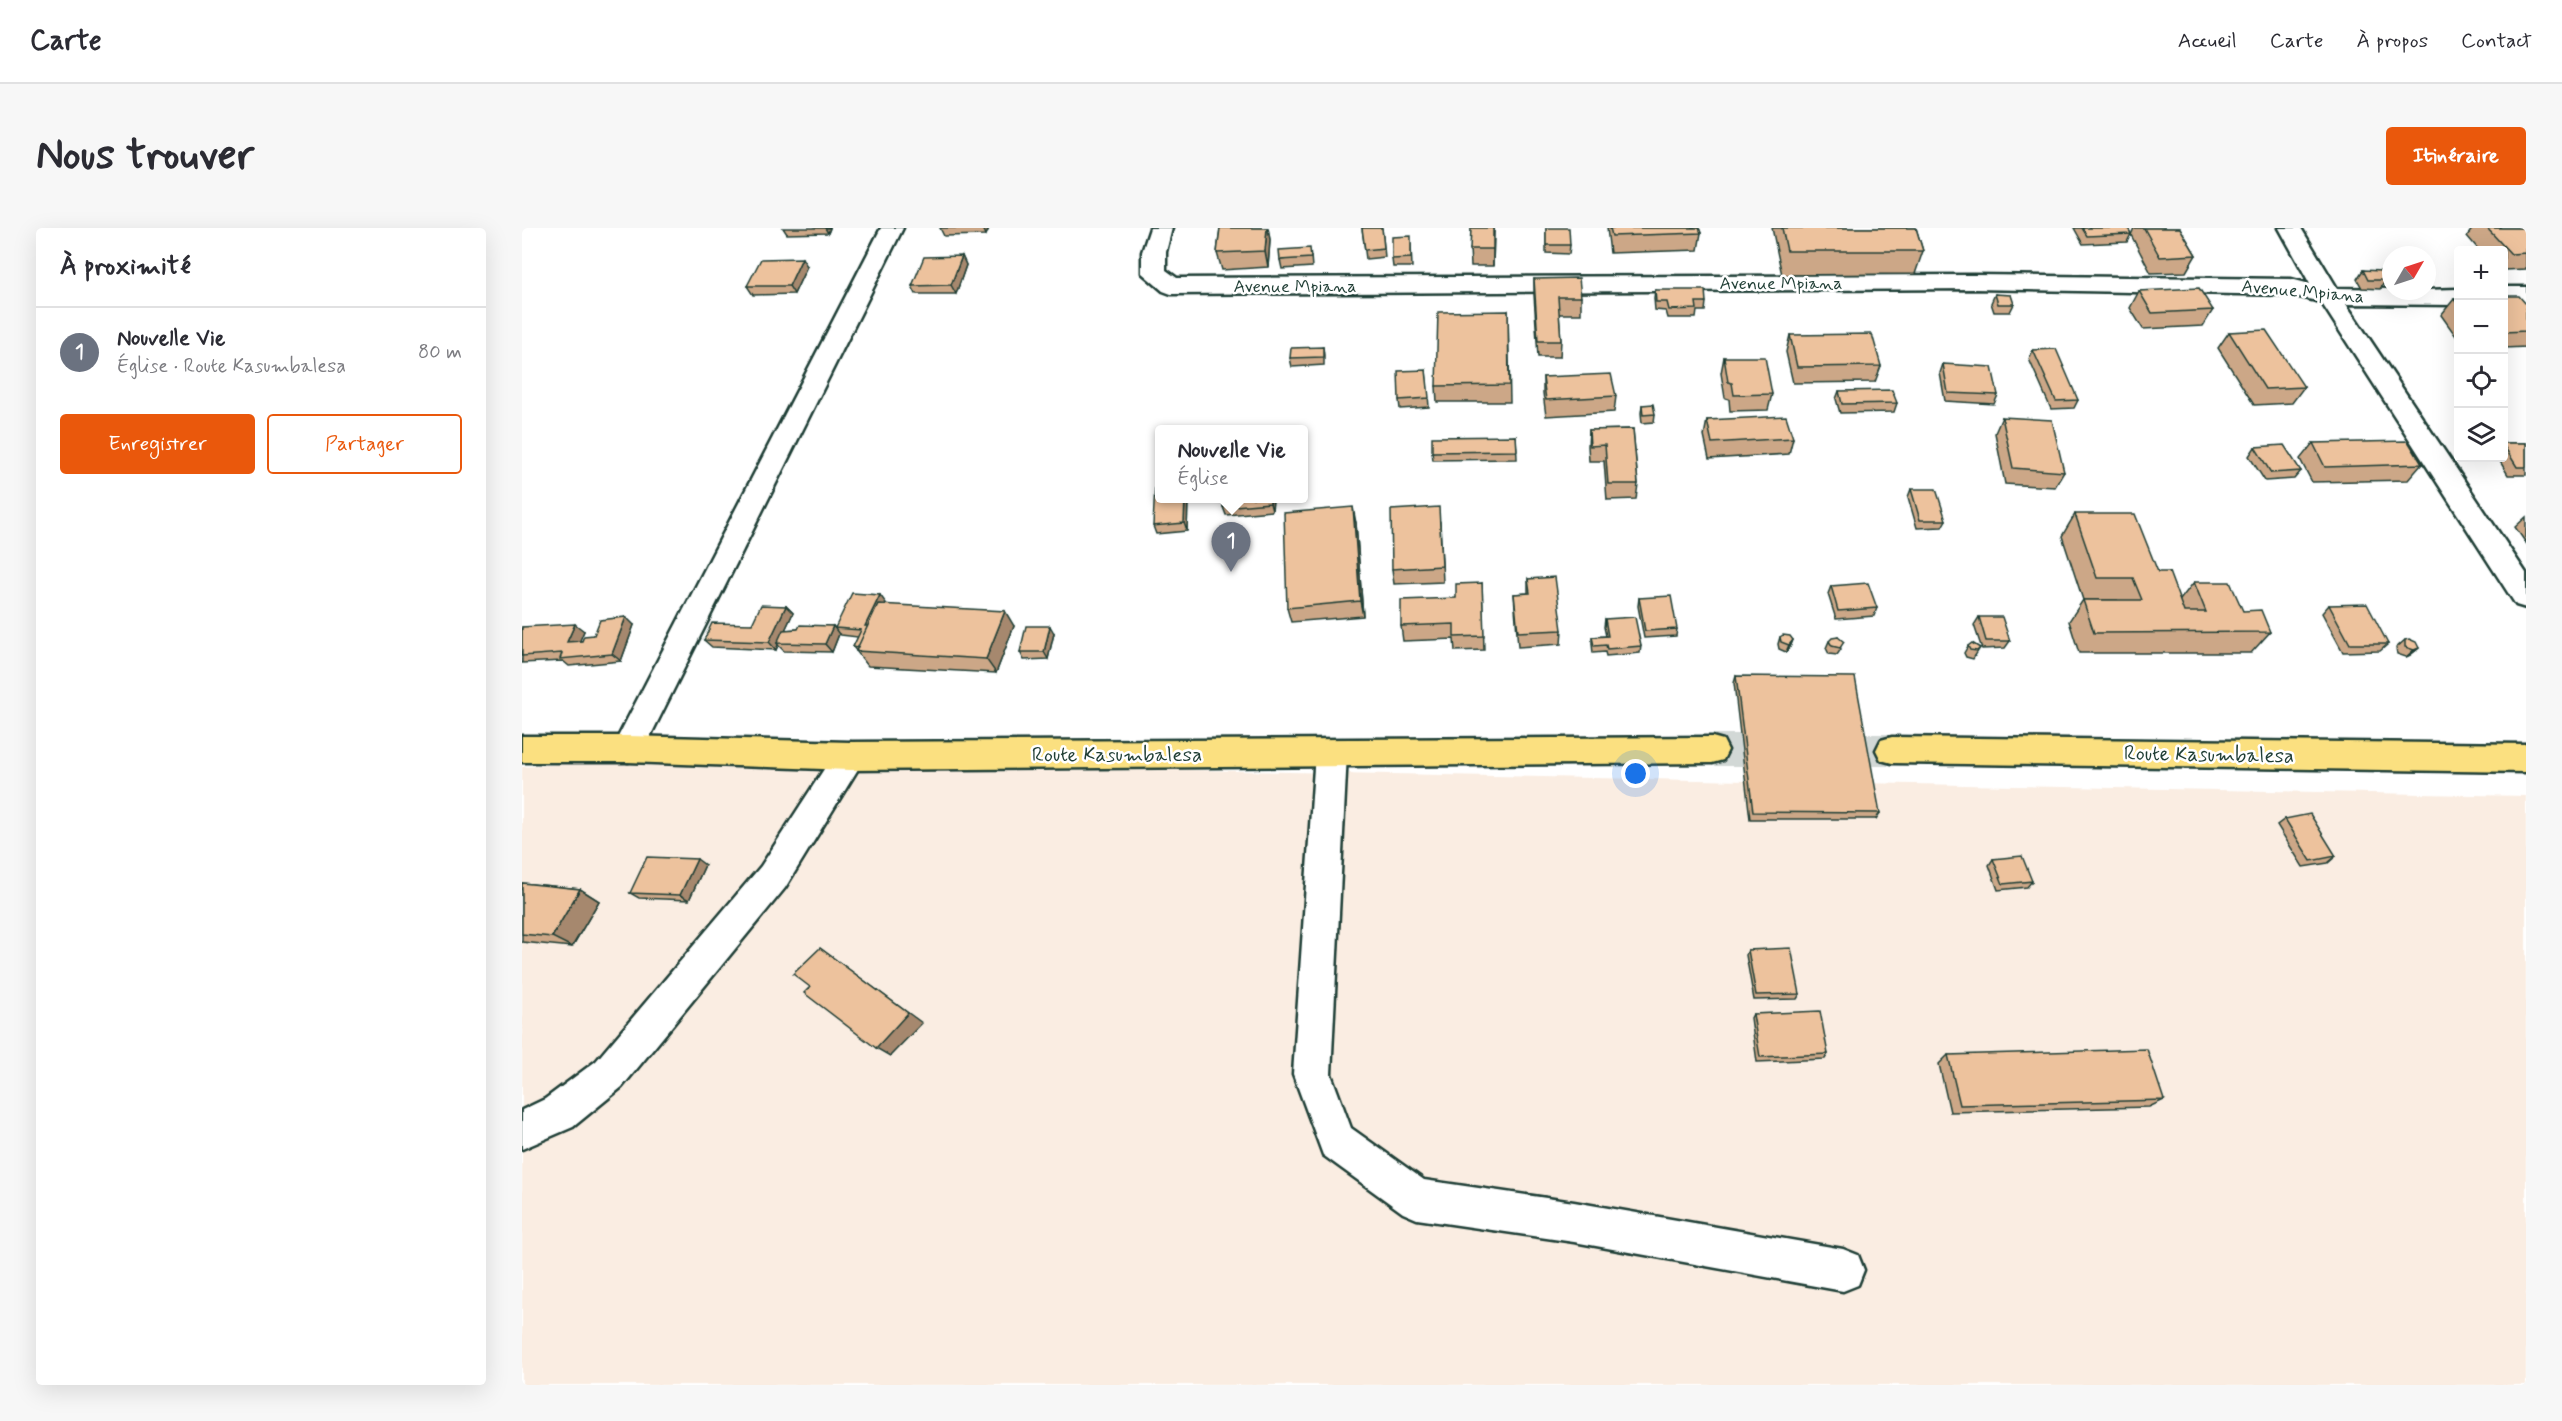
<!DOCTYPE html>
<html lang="fr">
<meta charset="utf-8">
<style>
:root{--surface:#fff;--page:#f7f7f7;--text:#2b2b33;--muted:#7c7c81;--line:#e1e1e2;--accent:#ea580c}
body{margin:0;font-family:Mynerve,sans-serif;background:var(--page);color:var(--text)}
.controls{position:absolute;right:18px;top:18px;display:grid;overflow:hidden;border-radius:6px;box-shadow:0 6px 24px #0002}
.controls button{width:54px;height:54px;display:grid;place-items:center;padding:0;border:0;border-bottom:2px solid var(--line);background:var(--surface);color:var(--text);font:30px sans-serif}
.compass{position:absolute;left:1860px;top:18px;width:54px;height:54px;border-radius:50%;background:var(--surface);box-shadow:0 6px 24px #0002;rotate:51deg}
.you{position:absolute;left:1114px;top:546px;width:21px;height:21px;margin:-15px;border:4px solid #fff;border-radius:50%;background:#1a73e8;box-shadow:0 0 0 9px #1a73e833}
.badge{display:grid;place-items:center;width:39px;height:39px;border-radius:50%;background:var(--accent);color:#fff;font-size:20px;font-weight:700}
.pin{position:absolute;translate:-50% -50px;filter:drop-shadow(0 2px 3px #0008)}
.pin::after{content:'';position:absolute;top:32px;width:21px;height:18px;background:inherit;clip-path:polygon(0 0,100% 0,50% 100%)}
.popup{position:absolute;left:633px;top:197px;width:153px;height:78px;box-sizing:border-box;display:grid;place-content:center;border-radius:6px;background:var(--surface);filter:drop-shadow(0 2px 4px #0005);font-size:20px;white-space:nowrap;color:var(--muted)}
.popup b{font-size:22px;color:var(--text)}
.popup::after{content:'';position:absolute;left:50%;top:100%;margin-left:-12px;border:12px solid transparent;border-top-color:var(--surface)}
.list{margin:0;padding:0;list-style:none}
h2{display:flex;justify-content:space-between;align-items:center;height:78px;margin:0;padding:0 24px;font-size:26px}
h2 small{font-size:20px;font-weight:400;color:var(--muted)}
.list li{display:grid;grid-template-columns:39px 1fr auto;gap:18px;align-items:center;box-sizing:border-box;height:90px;padding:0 24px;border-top:2px solid var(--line)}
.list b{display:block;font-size:22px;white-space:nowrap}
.list p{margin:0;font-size:20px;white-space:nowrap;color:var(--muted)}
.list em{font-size:20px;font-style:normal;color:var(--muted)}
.actions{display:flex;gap:12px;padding:18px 24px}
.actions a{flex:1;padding:14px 0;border:2px solid var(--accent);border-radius:6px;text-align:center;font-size:21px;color:var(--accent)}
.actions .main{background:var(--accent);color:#fff}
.icon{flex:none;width:33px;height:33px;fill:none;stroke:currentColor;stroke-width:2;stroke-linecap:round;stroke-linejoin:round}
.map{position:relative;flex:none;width:2004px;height:1157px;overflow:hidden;border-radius:6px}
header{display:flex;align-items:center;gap:36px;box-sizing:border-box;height:84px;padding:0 30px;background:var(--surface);border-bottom:2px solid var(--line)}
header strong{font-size:28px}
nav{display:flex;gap:33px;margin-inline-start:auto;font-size:21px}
.intro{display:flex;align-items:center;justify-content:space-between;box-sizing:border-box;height:144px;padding:0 36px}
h1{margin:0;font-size:42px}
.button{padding:15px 27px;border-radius:6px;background:var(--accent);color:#fff;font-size:21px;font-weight:700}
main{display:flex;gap:36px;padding:0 36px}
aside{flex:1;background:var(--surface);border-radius:6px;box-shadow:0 6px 24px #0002}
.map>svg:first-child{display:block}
.built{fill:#faede2}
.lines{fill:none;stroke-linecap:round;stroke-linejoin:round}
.highway-tunnel{stroke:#d2d8d6;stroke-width:32;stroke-dasharray:32 16;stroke-linecap:butt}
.minor-casing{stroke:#1f3d34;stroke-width:5}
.highway-casing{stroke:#1f3d34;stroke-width:5}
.minor{fill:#fff;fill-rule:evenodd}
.highway{fill:#fbe080;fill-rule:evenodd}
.wall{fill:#cca787;stroke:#1f3d34;stroke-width:1.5}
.shaded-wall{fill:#a6886e;stroke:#1f3d34;stroke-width:1.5}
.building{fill:#edc29d;stroke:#1f3d34;stroke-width:1.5}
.labels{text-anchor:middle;stroke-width:5;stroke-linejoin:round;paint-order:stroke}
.far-street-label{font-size:18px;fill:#1f3d34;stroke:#fff}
.street-label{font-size:21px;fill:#1f3d34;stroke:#fff}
</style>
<header>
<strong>Carte</strong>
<nav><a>Accueil</a><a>Carte</a><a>À propos</a><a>Contact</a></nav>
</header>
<div class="intro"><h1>Nous trouver</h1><a class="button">Itinéraire</a></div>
<main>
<aside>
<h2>À proximité<small></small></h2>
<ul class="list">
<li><span class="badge" style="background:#6b7280">1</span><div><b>Nouvelle Vie</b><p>Église · Route Kasumbalesa</p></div><em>80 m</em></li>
</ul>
<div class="actions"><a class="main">Enregistrer</a><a>Partager</a></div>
</aside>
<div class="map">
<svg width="2004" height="1157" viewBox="0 0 2004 1157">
<rect width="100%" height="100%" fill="#fff"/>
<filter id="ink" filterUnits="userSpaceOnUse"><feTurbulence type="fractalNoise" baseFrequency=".0167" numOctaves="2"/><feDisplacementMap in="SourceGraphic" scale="12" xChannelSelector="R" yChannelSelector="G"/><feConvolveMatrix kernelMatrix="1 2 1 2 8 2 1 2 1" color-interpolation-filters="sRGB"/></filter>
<g filter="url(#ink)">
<polygon class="built" points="99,531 2004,568 2004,1157 0,1157 0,539"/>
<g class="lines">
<polyline class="highway-tunnel" points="1190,522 1370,522"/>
<g class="minor-casing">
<g id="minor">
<polygon points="359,0 381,0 117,531 106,534 95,531 90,521 95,511"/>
<polygon points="628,0 650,0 644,24 644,42 655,50 1452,47 1769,51 1788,56 1757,0 1779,0 1815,60 1869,61 1869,63 1936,61 1936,77 1824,76 2004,345 2004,380 1994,377 1799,74 1769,67 1452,61 649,66 641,63 620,45 620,24"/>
<rect x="1982" y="59" width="22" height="16"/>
<polygon points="809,512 820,515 825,525 809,846 829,900 902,952 1052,974 1321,1021 1336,1027 1342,1042 1336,1057 1321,1063 1052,1014 895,991 881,985 801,927 771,846 793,525 798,515"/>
<polygon points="328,514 339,518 344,528 263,660 100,859 51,899 0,921 0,882 23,871 74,833 239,638 317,518"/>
</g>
</g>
<g class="highway-casing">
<g id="highway">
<polygon points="0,508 106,508 328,514 1190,509 1201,512 1206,522 1201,532 1190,535 328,542 106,534 0,534"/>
<polygon points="1370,509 2004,516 2004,544 1370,535 1359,532 1354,522 1359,512"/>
</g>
</g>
<use href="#minor" class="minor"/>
<use href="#highway" class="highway"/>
</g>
<g class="wall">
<polygon points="261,0 308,0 306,5 265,6"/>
<polygon points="418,0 467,0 464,7 422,8"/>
<polygon points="698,0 746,0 748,12 746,39 700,42 695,25"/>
<polygon points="840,0 860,0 863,29 844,31"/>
<polygon points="972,0 971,38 949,38 948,21"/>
<polygon points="1024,0 1048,17 1047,26 1024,25"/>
<polygon points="1085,0 1177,0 1179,5 1176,22 1088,25"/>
<polygon points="1250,0 1394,0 1401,23 1393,46 1260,47"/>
<polygon points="1552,0 1606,0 1609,6 1605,14 1561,16"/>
<polygon points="1612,0 1658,0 1674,27 1664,44 1629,45 1609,7"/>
<polygon points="1951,0 2004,0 2004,41 1982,42 1982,22 1957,22 1945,8"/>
<polygon points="889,17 890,39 871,39 870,31"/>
<polygon points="440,28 444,37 434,66 394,66 390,58"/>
<polygon points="789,28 790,39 760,41 758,32"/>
<polygon points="285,38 272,66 231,67 225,58"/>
<polygon points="1841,42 1864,52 1858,61 1840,60 1835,51"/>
<polygon points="1012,51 1059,69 1059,86 1037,86 1039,113 1038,129 1016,129 1012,67"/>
<polygon points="1133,62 1184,74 1183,83 1175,83 1174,90 1146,90 1144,83 1133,82 1132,70"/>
<polygon points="1617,63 1691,82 1681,98 1621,101 1608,80"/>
<polygon points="1473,66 1492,76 1488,84 1472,84 1469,75"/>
<polygon points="1982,68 2004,76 2004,119 1982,120"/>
<polygon points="1932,71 1936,71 1936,111 1919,87"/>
<polygon points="986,83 988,174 915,174 914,158"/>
<polygon points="1707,104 1782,159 1770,175 1732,177 1696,120"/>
<polygon points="1268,107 1359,138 1353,154 1271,155 1264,124"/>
<polygon points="801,119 802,127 802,137 770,139 768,130"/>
<polygon points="1511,122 1556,172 1552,180 1529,181 1507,131"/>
<polygon points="1202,129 1250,166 1246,182 1208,183 1207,171 1203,170 1199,145"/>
<polygon points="1421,136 1476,167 1472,176 1423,173 1418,145"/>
<polygon points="904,142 907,179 878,181 877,172"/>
<polygon points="1021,149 1094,168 1092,184 1024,188 1021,165"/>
<polygon points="1317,163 1375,175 1372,184 1318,185 1314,171"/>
<polygon points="1120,177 1133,186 1132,194 1120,195 1119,185"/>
<polygon points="1480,189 1542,244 1533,259 1483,256 1473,205"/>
<polygon points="1185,192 1271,210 1267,226 1187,231 1182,208"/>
<polygon points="1111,201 1116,256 1114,271 1085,272 1082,233 1067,233 1066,218 1067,202"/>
<polygon points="994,208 995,231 911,232 910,224"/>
<polygon points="1791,215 1900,236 1886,252 1790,254 1778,231"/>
<polygon points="1982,215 2004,215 2004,247 1986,247 1976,230 1982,230"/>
<polygon points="1733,219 1779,243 1772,251 1743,253 1727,228"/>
<polygon points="1389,261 1424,292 1420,299 1395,300 1386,269"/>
<polygon points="666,270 665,303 634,306 631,298"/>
<polygon points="751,270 750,283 704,287 701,279"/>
<polygon points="1553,286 1636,344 1658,372 1672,354 1721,383 1748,404 1729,425 1557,425 1547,393 1561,372 1596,372 1561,372 1540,308"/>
<polygon points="2004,289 2004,315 1993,299"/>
<polygon points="918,294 921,354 872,356 870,341"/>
<polygon points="834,295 841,388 769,394 765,380"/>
<polygon points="1006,351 1040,402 1039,416 996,419 993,380 992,366 1006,365"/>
<polygon points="960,355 962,422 933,423 932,411 881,413 879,398 934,370"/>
<polygon points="1309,358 1355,380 1352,388 1314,391 1306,366"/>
<polygon points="1117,370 1155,401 1154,408 1122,410 1116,378"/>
<polygon points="364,375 363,376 492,398 474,445 346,438 331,419 336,409 319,407 317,406 310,424 262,423 256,417 254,422 190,419 182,412 230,396 264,378 271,385 263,402 311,398 313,400"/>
<polygon points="1807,377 1866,416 1858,423 1821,424 1800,385"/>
<polygon points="1457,389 1488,413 1483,420 1460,421 1452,397"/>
<polygon points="1083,391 1119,418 1118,425 1084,428 1083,424 1071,425 1070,416 1070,409 1084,408 1082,399"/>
<polygon points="112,397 99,433 47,438 41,433 0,435 0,399 62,403 57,413 60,413 72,407"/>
<polygon points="532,405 526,431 502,432 498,424"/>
<polygon points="1258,409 1271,412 1268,419 1264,424 1257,421 1256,416"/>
<polygon points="1316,409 1319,421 1315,427 1307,426 1304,420 1307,413"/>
<polygon points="1883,412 1897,420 1888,427 1884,429 1875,426 1874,420"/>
<polygon points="1446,418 1458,420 1451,431 1444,429 1442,425"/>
<polygon points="1214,448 1358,585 1354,591 1228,591 1212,455"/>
<polygon points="1763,591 1814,628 1806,635 1781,639 1755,597"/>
<polygon points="1471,631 1510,653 1505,659 1476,662 1467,637"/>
<polygon points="183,637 167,672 117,670 108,665"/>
<polygon points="0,655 58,661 77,673 50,719 0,714"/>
<polygon points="1226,722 1278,766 1275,771 1232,772 1224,727"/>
<polygon points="1231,786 1306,826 1303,831 1235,834 1229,790"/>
<polygon points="1426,827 1642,872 1627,879 1428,884 1417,836"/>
</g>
<g class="shaded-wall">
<polygon points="303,0 308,0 306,5"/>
<polygon points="461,0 467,0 464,7"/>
<polygon points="745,0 746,0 748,12 746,39 743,23"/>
<polygon points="971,0 972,0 971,38"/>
<polygon points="440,28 444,37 434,66 429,57"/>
<polygon points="280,30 285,38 272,66 267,58"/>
<polygon points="663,270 666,270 665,303 662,295"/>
<polygon points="748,270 751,270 750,283 748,275"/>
<polygon points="831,279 834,295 841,388 838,373"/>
<polygon points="358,367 364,375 349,406 343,398"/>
<polygon points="264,378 271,385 257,415 255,415 256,417 254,422 247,414"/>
<polygon points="483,383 492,398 474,445 464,431"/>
<polygon points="104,389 112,397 99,433 90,426"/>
<polygon points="53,396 62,403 54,422 45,414"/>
<polygon points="311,398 317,406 310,424 303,416"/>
<polygon points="528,398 532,405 526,431 522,424"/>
<polygon points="1271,412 1268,419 1264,424 1267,417"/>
<polygon points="1897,420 1888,427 1884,429 1892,422"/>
<polygon points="175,631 183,637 167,672 158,667"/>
<polygon points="58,661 77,673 50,719 30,709"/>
<polygon points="298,720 400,795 368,828 354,820"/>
</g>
<g class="building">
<polygon points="698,0 745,0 743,23 695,25"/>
<polygon points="840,0 860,0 862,20 843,22"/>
<polygon points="949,0 971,0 971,21 948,21"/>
<polygon points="1024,0 1047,0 1048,17 1024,17"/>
<polygon points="1088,0 1177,0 1179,5 1090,8"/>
<polygon points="1260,0 1394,0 1401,23 1265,23"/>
<polygon points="1560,0 1606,0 1609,6 1565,8"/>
<polygon points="1622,0 1658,0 1674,27 1638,29"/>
<polygon points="1965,0 2004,0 2004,25 1989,26"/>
<polygon points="889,8 889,30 870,31 870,9"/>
<polygon points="788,20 789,30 758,32 757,22"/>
<polygon points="440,28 429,57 390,58 402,29"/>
<polygon points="280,30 267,58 225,58 239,31"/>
<polygon points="1841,42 1859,43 1864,52 1846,52"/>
<polygon points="1057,50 1059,69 1036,69 1039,113 1016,113 1012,51"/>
<polygon points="1677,60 1691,82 1630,85 1617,63"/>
<polygon points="1133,62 1183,62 1184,74 1174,74 1175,81 1147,82 1145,74 1134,74"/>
<polygon points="1473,66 1489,67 1492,76 1476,76"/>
<polygon points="1982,68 1997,68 2004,76 2004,103 1982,104"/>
<polygon points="1932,71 1936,71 1936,77"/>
<polygon points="986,83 987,157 914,158 916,84"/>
<polygon points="1744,102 1782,159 1743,161 1707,104"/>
<polygon points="1350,106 1359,138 1275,139 1268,107"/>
<polygon points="801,119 801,129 768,130 769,120"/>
<polygon points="1534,121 1556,172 1534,173 1511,122"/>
<polygon points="1202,129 1243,129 1250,166 1212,167 1210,155 1206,154"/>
<polygon points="1421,136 1470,139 1476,167 1426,165"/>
<polygon points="904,142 907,170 877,172 876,143"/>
<polygon points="1089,146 1094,168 1024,172 1021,149"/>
<polygon points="1370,162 1375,175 1320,176 1317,163"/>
<polygon points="1131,176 1133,186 1121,187 1120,177"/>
<polygon points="1264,188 1271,210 1190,215 1185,192"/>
<polygon points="1480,189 1530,192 1542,244 1491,240"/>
<polygon points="1111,201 1116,256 1086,256 1083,217 1068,218 1067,202"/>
<polygon points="994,208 995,223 910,224 910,209"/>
<polygon points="1886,213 1900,236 1803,239 1791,215"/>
<polygon points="1982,215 2004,215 2004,239 1995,239 1982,218"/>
<polygon points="1762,217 1779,243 1749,245 1733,219"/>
<polygon points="633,257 637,257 637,270 663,270 662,295 631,298"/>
<polygon points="1389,261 1414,261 1424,292 1398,292"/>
<polygon points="701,270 748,270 748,275 701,279"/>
<polygon points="831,279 838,373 765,380 762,285"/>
<polygon points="917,279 920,338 870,341 869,282"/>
<polygon points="1553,286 1613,286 1636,344 1647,344 1662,384 1684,384 1672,354 1708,354 1721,383 1739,382 1748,404 1572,405 1561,372 1620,372 1611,350 1575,350"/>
<polygon points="1033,349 1040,402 996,404 992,366 1008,365 1006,351"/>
<polygon points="960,355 962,408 932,409 932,396 879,398 879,372 934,370 934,356"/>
<polygon points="1346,355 1355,380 1316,383 1309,358"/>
<polygon points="330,365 358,367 343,398 346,398 336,420 331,419 339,402 313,400"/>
<polygon points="1149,368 1155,401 1123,403 1117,370"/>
<polygon points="356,376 483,383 464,431 334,423"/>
<polygon points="1845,376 1866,416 1828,416 1807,377"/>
<polygon points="239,377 264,378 247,414 182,412 190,395 230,396"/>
<polygon points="104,389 90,426 38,431 40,425 0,428 0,399 53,396 45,414 60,413 62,408 72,407 78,392"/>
<polygon points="1113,389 1119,418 1085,421 1084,417 1072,418 1070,409 1086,408 1083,391"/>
<polygon points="1457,389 1480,389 1488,413 1464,413"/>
<polygon points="278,397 311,398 303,416 255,415 261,402 276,401"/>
<polygon points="504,398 528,398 522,424 498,424"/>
<polygon points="1261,407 1268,408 1271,412 1267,417 1259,414 1258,409"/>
<polygon points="1316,409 1322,414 1318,420 1310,418 1307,413 1310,410"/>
<polygon points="1887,411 1894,414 1897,420 1892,422 1883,419 1883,412"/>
<polygon points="1450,415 1458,420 1455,423 1448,422 1446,418"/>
<polygon points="1214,448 1333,449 1358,585 1231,584"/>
<polygon points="1788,586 1814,628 1789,633 1763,591"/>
<polygon points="1500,628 1510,653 1481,656 1471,631"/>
<polygon points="125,629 175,631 158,667 108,665"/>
<polygon points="0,655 58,661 30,709 0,706"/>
<polygon points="298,720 386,785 354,820 282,765 288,759 271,746"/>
<polygon points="1269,720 1278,766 1234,767 1226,722"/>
<polygon points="1298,783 1306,826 1238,829 1231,786"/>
<polygon points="1625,821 1642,872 1438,877 1426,827"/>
</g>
</g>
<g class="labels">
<g class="far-street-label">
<text x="1259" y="61">Avenue Mpiana</text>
<text x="773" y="64">Avenue Mpiana</text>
<text transform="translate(1781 63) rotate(5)" y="6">Avenue Mpiana</text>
</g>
<g class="street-label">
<text x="595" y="533">Route Kasumbalesa</text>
<text transform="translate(1687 526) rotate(1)" y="7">Route Kasumbalesa</text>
</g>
</g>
</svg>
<div class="controls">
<button>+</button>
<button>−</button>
<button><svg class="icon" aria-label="locate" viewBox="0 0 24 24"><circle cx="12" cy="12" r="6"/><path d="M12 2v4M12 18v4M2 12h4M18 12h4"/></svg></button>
<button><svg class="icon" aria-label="layers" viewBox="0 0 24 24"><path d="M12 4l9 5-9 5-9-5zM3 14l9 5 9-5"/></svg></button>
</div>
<svg class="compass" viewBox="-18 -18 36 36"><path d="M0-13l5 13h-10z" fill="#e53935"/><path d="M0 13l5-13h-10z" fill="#7c7c81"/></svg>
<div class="you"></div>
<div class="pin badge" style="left:709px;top:344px;background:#6b7280">1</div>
<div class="popup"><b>Nouvelle Vie</b>Église</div>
</div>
</main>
